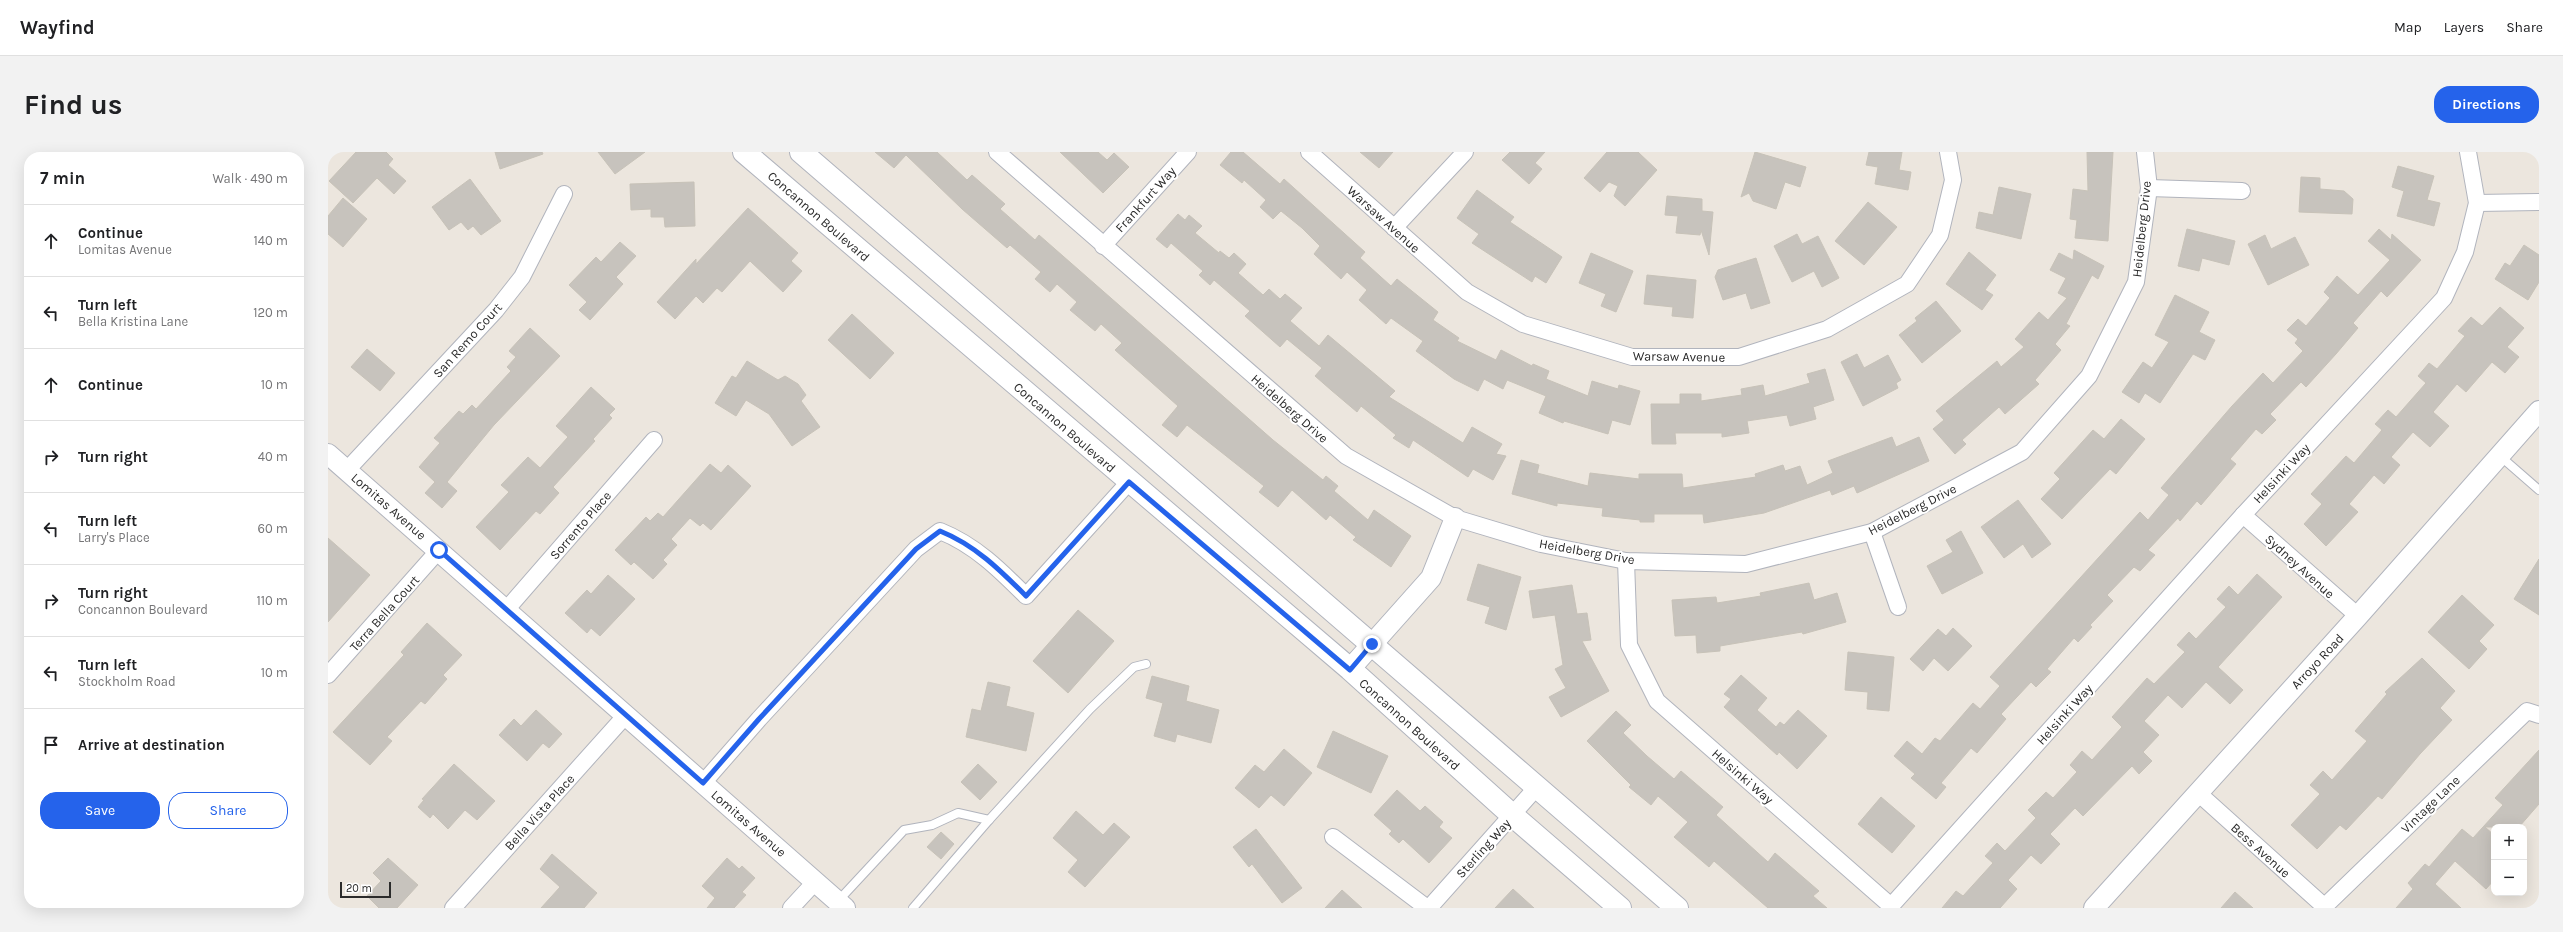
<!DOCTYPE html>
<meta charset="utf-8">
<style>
:root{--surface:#fff;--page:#f2f2f2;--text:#202124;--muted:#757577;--line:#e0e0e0;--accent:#2563eb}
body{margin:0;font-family:Karla,sans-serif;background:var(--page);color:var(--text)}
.controls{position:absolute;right:12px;bottom:12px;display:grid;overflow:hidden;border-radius:8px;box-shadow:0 4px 16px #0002}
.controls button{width:36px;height:36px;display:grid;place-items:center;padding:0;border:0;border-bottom:1px solid var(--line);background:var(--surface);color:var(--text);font:20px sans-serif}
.scale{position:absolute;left:12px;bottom:10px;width:51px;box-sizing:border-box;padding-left:4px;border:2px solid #2b2b2b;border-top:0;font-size:11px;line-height:14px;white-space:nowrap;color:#2b2b2b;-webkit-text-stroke:3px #fff;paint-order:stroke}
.stop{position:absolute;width:12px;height:12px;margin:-9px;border:3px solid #2563eb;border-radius:50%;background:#fff}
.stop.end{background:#2563eb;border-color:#fff;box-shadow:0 1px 4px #0008}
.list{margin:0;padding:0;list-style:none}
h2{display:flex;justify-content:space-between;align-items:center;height:52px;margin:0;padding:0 16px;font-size:17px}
h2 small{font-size:13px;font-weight:400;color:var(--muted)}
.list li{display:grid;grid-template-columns:26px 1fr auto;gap:12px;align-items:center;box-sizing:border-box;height:72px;padding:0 16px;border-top:1px solid var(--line)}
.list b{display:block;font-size:15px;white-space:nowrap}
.list p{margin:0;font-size:13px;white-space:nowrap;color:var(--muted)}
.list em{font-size:13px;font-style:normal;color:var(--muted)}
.actions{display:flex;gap:8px;padding:12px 16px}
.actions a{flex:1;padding:9px 0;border:1px solid var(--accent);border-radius:16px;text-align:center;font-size:14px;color:var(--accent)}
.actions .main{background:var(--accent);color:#fff}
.icon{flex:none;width:22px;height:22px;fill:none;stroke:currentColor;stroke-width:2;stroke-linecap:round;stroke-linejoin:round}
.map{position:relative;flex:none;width:2211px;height:756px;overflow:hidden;border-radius:16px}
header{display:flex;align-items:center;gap:24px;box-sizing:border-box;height:56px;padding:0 20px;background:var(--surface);border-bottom:1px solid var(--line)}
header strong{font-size:19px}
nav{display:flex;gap:22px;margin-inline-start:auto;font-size:14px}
.intro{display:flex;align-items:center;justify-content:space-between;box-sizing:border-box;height:96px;padding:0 24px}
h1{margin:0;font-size:28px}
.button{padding:10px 18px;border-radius:16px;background:var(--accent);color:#fff;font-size:14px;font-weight:700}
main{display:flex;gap:24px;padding:0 24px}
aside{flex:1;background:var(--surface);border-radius:16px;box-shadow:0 4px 16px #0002}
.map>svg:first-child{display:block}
.building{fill:#c7c3bd;stroke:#c7c2b8}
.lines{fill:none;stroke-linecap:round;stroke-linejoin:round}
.service-casing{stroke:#b1b4bd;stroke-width:10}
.minor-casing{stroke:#b1b4bd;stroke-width:18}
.tertiary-casing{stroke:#b1b4bd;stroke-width:22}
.secondary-casing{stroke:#b1b4bd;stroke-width:24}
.service{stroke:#fff;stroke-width:8}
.minor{stroke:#fff;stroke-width:16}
.tertiary{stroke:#fff;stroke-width:20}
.secondary{stroke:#fff;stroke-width:22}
.route{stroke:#2563eb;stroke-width:5}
.labels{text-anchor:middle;stroke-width:4;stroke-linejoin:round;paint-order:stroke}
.street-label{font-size:13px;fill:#2b2b2b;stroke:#fff}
</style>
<header>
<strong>Wayfind</strong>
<nav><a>Map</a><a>Layers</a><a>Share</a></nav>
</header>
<div class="intro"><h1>Find us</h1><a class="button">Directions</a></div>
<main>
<aside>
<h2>7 min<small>Walk · 490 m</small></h2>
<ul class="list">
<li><svg class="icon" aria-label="ahead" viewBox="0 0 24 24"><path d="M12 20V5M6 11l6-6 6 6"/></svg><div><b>Continue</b><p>Lomitas Avenue</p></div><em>140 m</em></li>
<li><svg class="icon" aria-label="left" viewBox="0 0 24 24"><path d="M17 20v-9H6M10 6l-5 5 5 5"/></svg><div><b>Turn left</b><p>Bella Kristina Lane</p></div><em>120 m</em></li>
<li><svg class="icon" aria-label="ahead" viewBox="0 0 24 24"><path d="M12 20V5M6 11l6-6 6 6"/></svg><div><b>Continue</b></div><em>10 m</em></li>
<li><svg class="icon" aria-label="right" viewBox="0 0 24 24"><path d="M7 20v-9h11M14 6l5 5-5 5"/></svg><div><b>Turn right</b></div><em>40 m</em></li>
<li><svg class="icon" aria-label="left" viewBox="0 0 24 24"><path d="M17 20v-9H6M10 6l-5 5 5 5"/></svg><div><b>Turn left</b><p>Larry's Place</p></div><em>60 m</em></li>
<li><svg class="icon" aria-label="right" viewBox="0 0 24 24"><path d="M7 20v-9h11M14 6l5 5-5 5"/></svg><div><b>Turn right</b><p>Concannon Boulevard</p></div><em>110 m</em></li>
<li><svg class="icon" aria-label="left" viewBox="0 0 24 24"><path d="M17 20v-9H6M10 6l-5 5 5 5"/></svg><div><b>Turn left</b><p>Stockholm Road</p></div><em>10 m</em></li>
<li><svg class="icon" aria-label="arrive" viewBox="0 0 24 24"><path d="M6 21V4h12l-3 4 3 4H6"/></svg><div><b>Arrive at destination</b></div></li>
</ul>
<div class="actions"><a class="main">Save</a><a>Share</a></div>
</aside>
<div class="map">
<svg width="2211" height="756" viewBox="0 0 2211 756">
<rect width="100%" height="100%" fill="#ece6de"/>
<g class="building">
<polygon points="28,0 58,0 65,7 60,13 78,29 66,42 49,26 25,51 1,29"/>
<polygon points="167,0 214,0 215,2 172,17"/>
<polygon points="270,0 317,0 287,22"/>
<polygon points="547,0 609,0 639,28 644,23 677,52 672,57 707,88 711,83 945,288 995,328 998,324 1010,334 1006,339 1040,368 1046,358 1083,384 1063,415 1025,388 1028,385 1002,363 998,368 964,338 950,355 931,340 936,334 859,273 849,285 834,273 850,254 787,198 794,191 773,172 767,179 742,158 749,150 729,132 722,140 707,127 713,120 682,93 679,96 634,57 578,3 566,16"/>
<polygon points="732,0 770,0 779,8 786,1 801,15 775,41"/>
<polygon points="903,0 915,0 952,32 956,27 1037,100 1032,106 1063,134 1069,127 1110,160 1105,168 1131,186 1129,189 1168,208 1173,198 1204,214 1205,212 1221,219 1218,227 1260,244 1264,229 1290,237 1291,233 1312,239 1302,273 1284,268 1280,282 1236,269 1235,271 1211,261 1218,244 1179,228 1175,237 1156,227 1150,239 1126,227 1088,199 1095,189 1063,166 1058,172 1031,148 1039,138 1019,120 1013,127 986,102 992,94 974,76 953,59 945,67 932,55 938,48 916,28 914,31 892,13"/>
<polygon points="1032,0 1065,0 1051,16"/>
<polygon points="1182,0 1217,0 1207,11 1214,17 1201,32 1174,8"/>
<polygon points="1279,0 1310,0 1329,18 1297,54 1286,44 1290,34 1281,30 1272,40 1256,26"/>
<polygon points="1427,0 1478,15 1472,35 1457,30 1448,57 1425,49 1421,41 1413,45"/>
<polygon points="1541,0 1574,0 1571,18 1583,20 1580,38 1547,32 1550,15 1538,13"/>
<polygon points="1759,0 1785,0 1780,89 1747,86 1749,68 1742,67 1745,37 1760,39"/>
<polygon points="2070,14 2106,24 2099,48 2112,51 2106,74 2069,64 2076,39 2064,35"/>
<polygon points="1973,25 1992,26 1992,37 2016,39 2025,47 2024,62 1971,60"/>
<polygon points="142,27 173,69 153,83 145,74 140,78 133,70 121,78 104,55"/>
<polygon points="366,30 367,74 337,75 336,65 323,65 323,57 303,58 302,32"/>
<polygon points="1671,35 1703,42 1693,87 1648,76 1651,60 1665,63"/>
<polygon points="1149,38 1186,65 1182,70 1234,105 1218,131 1207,124 1204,130 1144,91 1151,82 1129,66"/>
<polygon points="1339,44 1374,47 1374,59 1385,60 1381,103 1373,78 1372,83 1348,81 1350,64 1337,63"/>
<polygon points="15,46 39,67 15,95 0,82 0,64"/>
<polygon points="1540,50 1569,75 1536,113 1507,89"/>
<polygon points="420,56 470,101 463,109 474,119 455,140 422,109 394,140 389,136 375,151 368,144 347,167 329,150 368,107 368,112"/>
<polygon points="850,62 857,68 861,63 874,74 867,81 891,101 892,99 901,106 906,101 918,112 910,121 935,143 941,137 952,147 957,142 974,156 962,169 991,194 1000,183 1067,239 1061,245 1135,291 1144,275 1174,292 1168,302 1178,304 1165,328 1145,317 1140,325 1085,288 1081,296 1065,286 1068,283 1033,254 1029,260 1003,238 987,224 994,216 959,187 952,195 917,164 922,159 886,128 882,133 871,123 875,119 843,91 839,96 828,87"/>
<polygon points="1859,77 1907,89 1901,113 1874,106 1871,119 1850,114"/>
<polygon points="2051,77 2063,88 2064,82 2093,108 2059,145 2053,139 2025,171 2030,176 2008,202 1978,235 1973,230 1942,262 1948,268 1934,282 1928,277 1902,307 1908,312 1873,353 1869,349 1852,369 1850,366 1820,398 1827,403 1812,419 1806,415 1779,443 1785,449 1762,473 1764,475 1750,490 1746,486 1719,517 1723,520 1708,535 1703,530 1673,562 1678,567 1649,601 1643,596 1613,631 1618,635 1608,647 1583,626 1587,622 1566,604 1579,589 1594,602 1607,586 1612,589 1645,551 1652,557 1672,534 1662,525 1812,360 1820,368 1841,343 1833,336 1904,254 1935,221 1945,231 1975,199 1967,191 1970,187 1959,178 1970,167 1978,174 2002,146 1996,140 2009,124 2030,143 2062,108 2040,89"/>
<polygon points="1469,82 1474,92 1490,84 1511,126 1494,135 1486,119 1464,130 1446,94"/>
<polygon points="1937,83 1943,97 1967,85 1981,113 1940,133 1920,92"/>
<polygon points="292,90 308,104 288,125 295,132 262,168 251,158 259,150 241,133 268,105 273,110"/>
<polygon points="2196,93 2211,103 2211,130 2200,148 2167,127 2177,111 2182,114"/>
<polygon points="1746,98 1776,114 1770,127 1764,123 1738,172 1742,174 1727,192 1733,198 1707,228 1711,232 1677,262 1671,255 1634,288 1638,292 1627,302 1605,277 1616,268 1608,259 1669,209 1673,215 1696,195 1687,187 1711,160 1720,168 1739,146 1730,141 1738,126 1722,118 1731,101 1745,108"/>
<polygon points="1641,100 1668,123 1657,138 1665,143 1654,158 1618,132"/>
<polygon points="1263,101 1305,119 1288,160 1273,154 1278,142 1251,131"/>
<polygon points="1428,106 1442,151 1423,157 1418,141 1395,148 1387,125 1390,118"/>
<polygon points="1319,123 1368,128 1365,166 1344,164 1345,155 1316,152"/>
<polygon points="1847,143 1881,160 1871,180 1887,188 1877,208 1865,202 1832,251 1817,241 1811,251 1794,240 1815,210 1824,216 1841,190 1827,183"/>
<polygon points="1608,149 1633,179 1594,211 1571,183 1589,169 1587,166"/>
<polygon points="2172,155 2196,176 2179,195 2191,205 2177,221 2164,210 2138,240 2129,232 2105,260 2121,274 2102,295 2085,280 2063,305 2072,313 2056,332 2046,323 2021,352 2030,360 1998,394 1976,372 1994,352 1983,342 2018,304 2026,311 2054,278 2047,272 2060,258 2068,265 2098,231 2090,224 2101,211 2109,217 2137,184 2130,179 2143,165 2154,174"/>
<polygon points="524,162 566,201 542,227 500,188"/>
<polygon points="202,176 232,204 166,273 119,330 129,339 114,356 97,341 107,330 91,315 112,291 106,286 131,259 135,262 144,253 148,257 183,219 179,215 188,205 181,199"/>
<polygon points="39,197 67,221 52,239 23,215"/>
<polygon points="1529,202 1536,216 1560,203 1573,228 1568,231 1570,236 1535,254 1513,210"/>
<polygon points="419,209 450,228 457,224 470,232 478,243 473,249 492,275 464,294 441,262 418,248 408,264 387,251 404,224 408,226"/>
<polygon points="1497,217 1506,248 1485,255 1488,267 1462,274 1459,263 1419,269 1421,281 1394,285 1394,281 1347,281 1348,292 1324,292 1323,252 1352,252 1352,242 1373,242 1373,249 1414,243 1413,237 1435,233 1437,244 1482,231 1479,222"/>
<polygon points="263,235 287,257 281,263 284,266 265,287 267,289 225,335 231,341 212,362 208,359 172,398 148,375 181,340 173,333 200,305 212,316 240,285 228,274"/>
<polygon points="1793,267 1817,287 1788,322 1782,317 1734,367 1713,347 1732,327 1726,321 1765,278 1776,287"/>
<polygon points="1564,285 1568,295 1591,285 1601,309 1529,341 1526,334 1504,343 1502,338 1436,361 1376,371 1375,362 1326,362 1326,370 1312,370 1312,368 1274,364 1275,356 1229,351 1229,354 1184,342 1193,308 1211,313 1209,321 1260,334 1262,321 1311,327 1311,322 1354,322 1355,336 1428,325 1427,322 1455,313 1457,319 1472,314 1479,333 1505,321 1500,309"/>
<polygon points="382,312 393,321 400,313 423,334 383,378 375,371 372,374 362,366 343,387 349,393 335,408 339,412 325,427 306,410 303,413 287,398 318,365 322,369 330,361 335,365"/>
<polygon points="1690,348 1723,392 1704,406 1695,392 1676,406 1653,375"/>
<polygon points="1633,379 1655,421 1614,442 1599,414 1625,400 1618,388"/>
<polygon points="0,386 42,423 0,470"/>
<polygon points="2211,407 2211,463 2186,447"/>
<polygon points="1150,412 1193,425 1178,478 1157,471 1162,455 1139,448"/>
<polygon points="1929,422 1954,445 1890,515 1915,538 1902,552 1878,530 1854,556 1840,543 1816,569 1831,583 1815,600 1824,609 1811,622 1804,614 1755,664 1747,656 1722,682 1732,692 1713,712 1703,703 1680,728 1689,737 1672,756 1614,756 1628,739 1635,744 1665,711 1657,704 1669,691 1677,699 1708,666 1700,658 1718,640 1725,646 1749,620 1742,613 1754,599 1764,608 1794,575 1784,565 1819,526 1826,532 1857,500 1849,493 1861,480 1868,487 1898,455 1889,447 1901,434 1910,443"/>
<polygon points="280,423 307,447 272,484 263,476 259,481 237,461 259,438 263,442"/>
<polygon points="1481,431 1486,448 1509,441 1518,470 1475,482 1474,480 1392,494 1392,499 1369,501 1368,483 1347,484 1344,448 1388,445 1389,451 1433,444 1432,441"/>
<polygon points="1244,433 1249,462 1259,461 1263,488 1254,489 1281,539 1233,565 1221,545 1238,536 1227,517 1235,513 1227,463 1205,466 1201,439"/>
<polygon points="2134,443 2166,473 2151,489 2159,497 2141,517 2100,480"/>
<polygon points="750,458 786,489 740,541 705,509"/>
<polygon points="99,471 134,503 115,523 119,527 97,552 93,549 59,585 64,589 42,613 5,580 76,503 73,500"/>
<polygon points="1625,476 1644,494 1620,519 1606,506 1595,519 1582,507 1610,477 1618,484"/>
<polygon points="1520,500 1566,505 1561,559 1539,557 1540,540 1517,538"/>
<polygon points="2094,506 2127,539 2112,556 2124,568 2092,602 2054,647 2050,644 2018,678 2012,673 1989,697 1963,673 1992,642 1982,633 1995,619 2004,628 2039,589 2027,579 2059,542 2057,540"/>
<polygon points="1413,523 1439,546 1429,558 1448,575 1452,570 1456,573 1470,558 1499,584 1469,617 1451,600 1449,603 1396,555 1403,547 1396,542"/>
<polygon points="824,524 861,534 858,549 891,558 883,591 849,582 847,590 826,584 835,551 818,546"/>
<polygon points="660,530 682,535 678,554 706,561 698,599 638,585 644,557 653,559"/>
<polygon points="208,558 234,582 221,596 215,591 199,609 171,583 186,567 193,574"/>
<polygon points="1288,559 1303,573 1295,581 1319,604 1346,627 1353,619 1395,655 1388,663 1440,710 1447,701 1491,739 1485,744 1499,756 1440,756 1386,709 1381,715 1346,685 1360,670 1330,644 1323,653 1301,635 1303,633 1259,589"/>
<polygon points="1005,579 1060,604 1043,641 989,615"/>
<polygon points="956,597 984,621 956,654 943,643 931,656 907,636 927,613 936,620"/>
<polygon points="2211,598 2211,652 2191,675 2157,675 2166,683 2166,728 2158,737 2127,709 2107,732 2133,756 2068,756 2085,737 2080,731 2097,712 2101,715 2134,677 2145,686 2175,653 2167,646"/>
<polygon points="126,612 167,649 149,668 137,658 120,677 105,662 102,666 90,655 96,648 94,647"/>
<polygon points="650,612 669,630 652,648 633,630"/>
<polygon points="1069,638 1092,659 1097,654 1115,670 1111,675 1124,686 1101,711 1075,687 1071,691 1061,682 1064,679 1046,663"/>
<polygon points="1553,645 1587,674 1564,701 1530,672"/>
<polygon points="748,659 775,683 786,671 802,685 757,735 740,720 750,708 725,686"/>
<polygon points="928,677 974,736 954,751 924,712 921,715 905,695"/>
<polygon points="613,680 626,692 613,707 599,695"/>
<polygon points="224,702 269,741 256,756 213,756 232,735 212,717"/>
<polygon points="60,706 90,733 69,756 51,756 39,744 53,729 45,721"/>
<polygon points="399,706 411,717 414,714 427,726 414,740 418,743 406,756 379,756 387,746 374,734"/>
<polygon points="1185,737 1206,756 1167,756"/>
<polygon points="1014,738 1034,756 997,756"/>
<polygon points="1907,740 1925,756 1893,756"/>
</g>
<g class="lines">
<g class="service-casing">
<g id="service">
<polyline points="2172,304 2211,338"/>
<polyline points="661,668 762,557 806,515 818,512"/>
<polyline points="510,749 576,678 604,673 630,661 661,668 585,756"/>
</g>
</g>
<g class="minor-casing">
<g id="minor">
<polyline points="669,0 1018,304 1127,366 1213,392 1298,409 1418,412 1544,380 1694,300 1761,224 1808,130 1821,36 1817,0"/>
<polyline points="981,0 1139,140 1195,172 1304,205 1411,205 1499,177 1579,132 1612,83 1625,28 1620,0"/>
<polyline points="1821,36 1914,39"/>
<polyline points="2149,51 2210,50"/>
<polyline points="1066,76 1137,0"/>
<polyline points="775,94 860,0"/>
<polyline points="19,318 168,158 194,125 236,42"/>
<polyline points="1915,363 2030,464"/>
<polyline points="1544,380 1570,455"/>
<polyline points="1298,409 1301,493 1329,549 1563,754 1915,363 2116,146 2137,100 2149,51 2140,0"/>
<polyline points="178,458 326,288"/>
<polyline points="0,523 111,398"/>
<path d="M375,631L431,567L588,397L612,379C647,393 672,418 698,444L801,330"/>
<polyline points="1869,640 1998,756"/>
<polyline points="1005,685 1099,756"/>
<polyline points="1996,755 2199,559 2211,563"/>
<polyline points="125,756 298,563"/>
<polyline points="463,756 487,730"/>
<polyline points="1101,756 1209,635"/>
</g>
</g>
<g class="tertiary-casing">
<g id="tertiary">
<polyline points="0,302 517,756"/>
<polyline points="1022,517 1103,426 1127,366"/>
<polyline points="1766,756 2030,464 2211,259"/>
</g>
</g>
<g class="secondary-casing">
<g id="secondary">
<polyline points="416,0 1022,517 1184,663 1292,756"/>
<polyline points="473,0 1349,756"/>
</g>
</g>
<use href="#service" class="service"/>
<use href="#minor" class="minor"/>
<use href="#tertiary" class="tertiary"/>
<use href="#secondary" class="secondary"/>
</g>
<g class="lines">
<path class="route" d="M111,398L375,631L431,567L588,397L612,379C647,393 672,418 698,444L801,330L1022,518L1044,492"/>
</g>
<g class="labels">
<g class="street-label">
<text transform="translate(817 47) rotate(-48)" y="5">Frankfurt Way</text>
<text transform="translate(491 64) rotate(41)" y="5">Concannon Boulevard</text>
<text transform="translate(1056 67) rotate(42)" y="5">Warsaw Avenue</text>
<text transform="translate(1813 77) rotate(-84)" y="5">Heidelberg Drive</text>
<text transform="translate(139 188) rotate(-48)" y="5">San Remo Court</text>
<text transform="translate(1351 204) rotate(1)" y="5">Warsaw Avenue</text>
<text transform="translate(962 256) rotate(41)" y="5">Heidelberg Drive</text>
<text transform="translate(737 275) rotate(41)" y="5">Concannon Boulevard</text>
<text transform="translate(1953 321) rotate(-47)" y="5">Helsinki Way</text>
<text transform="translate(61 354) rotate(41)" y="5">Lomitas Avenue</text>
<text transform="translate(1584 357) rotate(-27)" y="5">Heidelberg Drive</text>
<text transform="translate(252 373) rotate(-49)" y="5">Sorrento Place</text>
<text transform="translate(1259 399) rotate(10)" y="5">Heidelberg Drive</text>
<text transform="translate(1972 414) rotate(42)" y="5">Sydney Avenue</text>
<text transform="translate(56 461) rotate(-48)" y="5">Terra Bella Court</text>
<text transform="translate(1989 509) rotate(-47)" y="5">Arroyo Road</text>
<text transform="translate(1736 562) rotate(-48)" y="5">Helsinki Way</text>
<text transform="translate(1082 572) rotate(42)" y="5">Concannon Boulevard</text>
<text transform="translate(1415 624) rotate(41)" y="5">Helsinki Way</text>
<text transform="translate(2102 652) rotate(-44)" y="5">Vintage Lane</text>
<text transform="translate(211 660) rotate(-48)" y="5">Bella Vista Place</text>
<text transform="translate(421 671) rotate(41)" y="5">Lomitas Avenue</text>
<text transform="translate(1155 696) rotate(-48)" y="5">Sterling Way</text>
<text transform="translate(1933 698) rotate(42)" y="5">Bess Avenue</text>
</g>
</g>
</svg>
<div class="controls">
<button>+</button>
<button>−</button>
</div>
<div class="scale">20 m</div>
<div class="stop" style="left:111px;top:398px"></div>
<div class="stop end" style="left:1044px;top:492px"></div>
</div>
</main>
